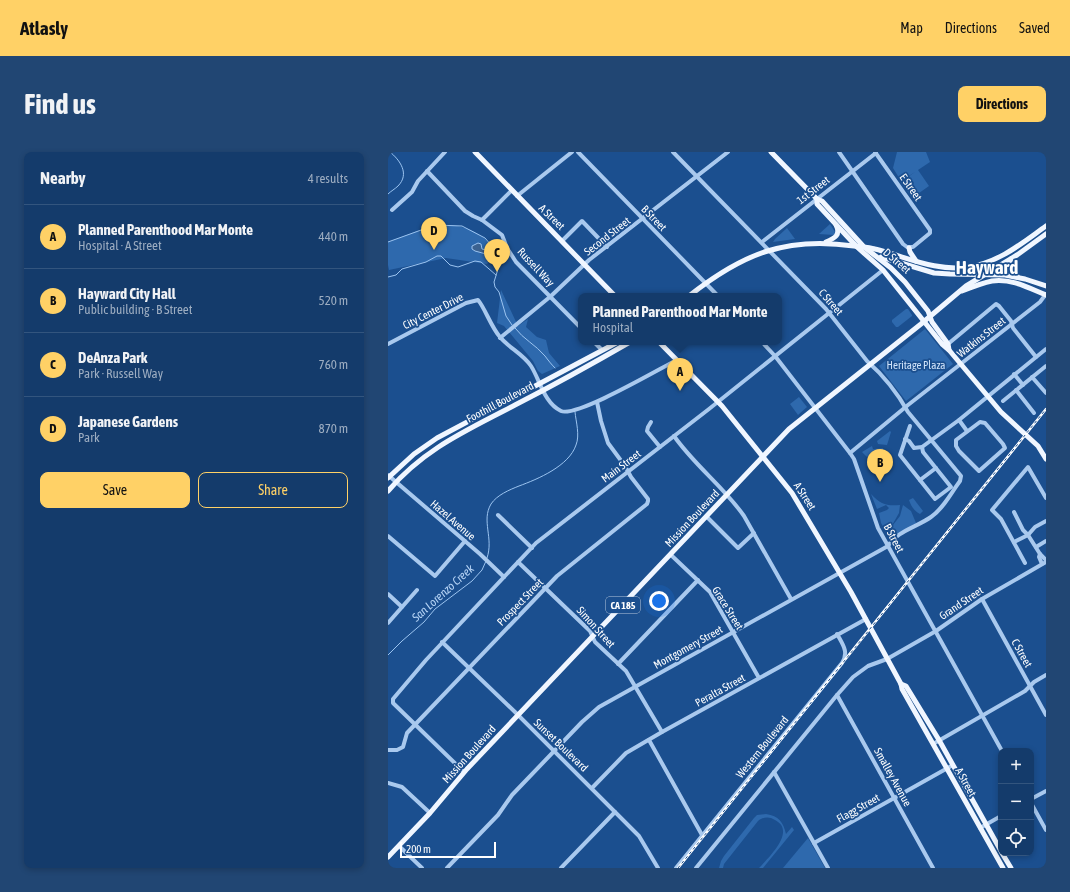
<!DOCTYPE html>
<meta charset="utf-8">
<style>
:root{--surface:#143b6b;--page:#214673;--text:#f1f3f6;--muted:#9dadc1;--line:#33557e;--accent:#ffd166}
body{margin:0;font-family:"Asap Condensed",sans-serif;background:var(--page);color:var(--text)}
.controls{position:absolute;right:12px;bottom:12px;display:grid;overflow:hidden;border-radius:8px;box-shadow:0 2px 6px #0003}
.controls button{width:36px;height:36px;display:grid;place-items:center;padding:0;border:0;border-bottom:1px solid var(--line);background:var(--surface);color:var(--text);font:20px sans-serif}
.scale{position:absolute;left:12px;bottom:10px;width:96px;box-sizing:border-box;padding-left:4px;border:2px solid #fff;border-top:0;font-size:11px;line-height:14px;white-space:nowrap;color:#fff;-webkit-text-stroke:3px #1b4f8f;paint-order:stroke}
.you{position:absolute;left:271px;top:449px;width:14px;height:14px;margin:-10px;border:3px solid #fff;border-radius:50%;background:#1a73e8;box-shadow:0 0 0 6px #1a73e833}
.badge{display:grid;place-items:center;width:26px;height:26px;border-radius:50%;background:var(--accent);color:#111;font-size:13px;font-weight:700}
.pin{position:absolute;translate:-50% -33px;filter:drop-shadow(0 1px 2px #0008)}
.pin::after{content:'';position:absolute;top:21px;width:14px;height:12px;background:inherit;clip-path:polygon(0 0,100% 0,50% 100%)}
.popup{position:absolute;left:190px;top:141px;width:204px;height:52px;box-sizing:border-box;display:grid;place-content:center;border-radius:8px;background:var(--surface);filter:drop-shadow(0 1px 3px #0005);font-size:13px;white-space:nowrap;color:var(--muted)}
.popup b{font-size:15px;color:var(--text)}
.popup::after{content:'';position:absolute;left:50%;top:100%;margin-left:-8px;border:8px solid transparent;border-top-color:var(--surface)}
.list{margin:0;padding:0;list-style:none}
h2{display:flex;justify-content:space-between;align-items:center;height:52px;margin:0;padding:0 16px;font-size:17px}
h2 small{font-size:13px;font-weight:400;color:var(--muted)}
.list li{display:grid;grid-template-columns:26px 1fr auto;gap:12px;align-items:center;box-sizing:border-box;height:64px;padding:0 16px;border-top:1px solid var(--line)}
.list b{display:block;font-size:15px;white-space:nowrap}
.list p{margin:0;font-size:13px;white-space:nowrap;color:var(--muted)}
.list em{font-size:13px;font-style:normal;color:var(--muted)}
.actions{display:flex;gap:8px;padding:12px 16px}
.actions a{flex:1;padding:9px 0;border:1px solid var(--accent);border-radius:8px;text-align:center;font-size:14px;color:var(--accent)}
.actions .main{background:var(--accent);color:#111}
.icon{flex:none;width:22px;height:22px;fill:none;stroke:currentColor;stroke-width:2;stroke-linecap:round;stroke-linejoin:round}
.map{position:relative;flex:none;width:658px;height:716px;overflow:hidden;border-radius:8px}
header{display:flex;align-items:center;gap:24px;box-sizing:border-box;height:56px;padding:0 20px;background:var(--accent);color:#111}
header strong{font-size:19px}
nav{display:flex;gap:22px;margin-inline-start:auto;font-size:14px}
.intro{display:flex;align-items:center;justify-content:space-between;box-sizing:border-box;height:96px;padding:0 24px}
h1{margin:0;font-size:28px}
.button{padding:10px 18px;border-radius:8px;background:var(--accent);color:#111;font-size:14px;font-weight:700}
main{display:flex;gap:24px;padding:0 24px}
aside{flex:1;background:var(--surface);border-radius:8px;box-shadow:0 2px 6px #0003}
.map>svg:first-child{display:block}
.green{fill:#2e69ad}
.water{fill:#3c6290;stroke:#9cc4f0}
.lines{fill:none;stroke-linecap:round;stroke-linejoin:round}
.stream{stroke:#9cc4f0;stroke-width:1}
.minor{stroke:#a9c9ee;stroke-width:4}
.major{stroke:#f0f6ff;stroke-width:5}
.rail-casing{stroke:#fff;stroke-width:2.5}
.rail{stroke:#1b4f8f;stroke-width:1;stroke-dasharray:3;stroke-linecap:butt}
.labels{text-anchor:middle;stroke-width:3.5;stroke-linejoin:round;paint-order:stroke}
.shield{fill:#1b4f8f;stroke:#bbcadd;stroke-width:1}
.shield-label{font-size:10px;font-weight:bold;fill:#fff}
.street-label{font-size:11px;fill:#fff;stroke:#1b4f8f}
.park-label{font-size:11px;fill:#cfe3fa;stroke:#1b4f8f}
.water-label{font-size:12px;font-style:italic;fill:#b5d3f5;stroke:#1b4f8f}
.town-label{font-size:19px;font-weight:bold;fill:#fff;stroke:#1b4f8f}
</style>
<header>
<strong>Atlasly</strong>
<nav><a>Map</a><a>Directions</a><a>Saved</a></nav>
</header>
<div class="intro"><h1>Find us</h1><a class="button">Directions</a></div>
<main>
<aside>
<h2>Nearby<small>4 results</small></h2>
<ul class="list">
<li><span class="badge">A</span><div><b>Planned Parenthood Mar Monte</b><p>Hospital · A Street</p></div><em>440 m</em></li>
<li><span class="badge">B</span><div><b>Hayward City Hall</b><p>Public building · B Street</p></div><em>520 m</em></li>
<li><span class="badge">C</span><div><b>DeAnza Park</b><p>Park · Russell Way</p></div><em>760 m</em></li>
<li><span class="badge">D</span><div><b>Japanese Gardens</b><p>Park</p></div><em>870 m</em></li>
</ul>
<div class="actions"><a class="main">Save</a><a>Share</a></div>
</aside>
<div class="map">
<svg width="658" height="716" viewBox="0 0 658 716">
<rect width="100%" height="100%" fill="#1b4f8f"/>
<g class="green">
<polygon points="509,0 538,0 542,10 530,18 541,34 524,46 513,30 527,20 513,29 505,16"/>
<polygon points="442,72 447,80 446,83 431,82"/>
<path d="M45,73C69,71 100,77 107,104L99,112L58,106L1,118L0,113V90Z"/>
<polygon points="399,76 407,87 385,90 387,87"/>
<polygon points="113,138 130,174 140,167 138,175 149,185 158,188 161,201 172,214 154,222 150,219 145,209 116,174 109,171"/>
<polygon points="518,157 520,157 524,163 524,164 510,175 508,175 504,170 504,168"/>
<polygon points="537,177 565,212 518,249 491,214"/>
<polygon points="411,245 419,255 410,263 402,252"/>
<polygon points="502,279 503,280 499,293 490,292 489,289"/>
<polygon points="484,294 485,297 495,296 493,307 489,307 484,303 479,305 474,300"/>
<path d="M483,342C493,353 499,354 512,353L511,361L503,375L502,382L500,383L493,371L491,361L499,358L501,356L498,353L489,357Z"/>
<path d="M525,346L535,359L532,362C526,359 523,354 521,348Z"/>
<polygon points="515,353 523,359 528,371 507,384 504,382 505,373 512,364"/>
<path d="M378,662C391,664 395,670 398,682L404,675L406,678L375,716H371C380,706 409,679 387,668C381,664 375,665 370,669L336,712L335,716H331L333,709L336,704L366,666L369,663Z"/>
<polygon points="420,686 437,716 395,716"/>
</g>
<polygon class="water" points="90,91 93,92 94,97 98,98 98,102 87,99 84,97 84,94"/>
<g class="lines">
<g class="stream">
<path d="M0,42C3,39 7,37 10,34C22,22 12,8 2,0"/>
<polyline points="0,90 47,73 74,74 97,86 104,94 109,108 110,117 106,130 107,135 111,140 118,164 124,173"/>
<polyline points="0,125 8,123 14,117 38,110 49,104 53,104 62,113 70,115 87,109 93,110 108,123"/>
<path d="M127,176C135,187 148,193 157,204C160,208 163,212 167,216"/>
<path d="M99,406C106,386 93,369 103,352C109,343 121,338 131,334C150,327 181,314 188,293C192,283 188,270 187,260"/>
<polyline points="0,503 14,489 36,470 47,457 84,429 94,418 98,409"/>
</g>
<g class="minor">
<polyline points="190,0 330,144"/>
<polyline points="451,0 515,92 519,95 525,95 542,81 542,78 487,0"/>
<polyline points="39,19 77,59 85,64 94,68 114,83 119,96 128,110 193,176"/>
<polyline points="129,44 184,0"/>
<polyline points="4,58 24,40 30,29 57,0"/>
<polyline points="94,68 124,38"/>
<polyline points="174,89 194,69 219,95"/>
<polyline points="374,90 488,1"/>
<polyline points="112,186 163,144 201,108 340,0"/>
<polyline points="206,190 214,198"/>
<polyline points="374,190 387,204 462,301 466,307 490,376 614,599"/>
<path d="M0,192L78,151L90,148C97,156 103,175 112,185C121,196 135,202 143,214C152,228 156,251 173,259C188,266 271,217 289,208"/>
<polyline points="560,192 608,152 611,154 623,169 625,176 648,205"/>
<polyline points="626,222 635,233"/>
<polyline points="644,225 658,241"/>
<polyline points="628,238 646,261"/>
<polyline points="615,249 658,214"/>
<polyline points="571,268 579,279"/>
<polyline points="263,270 260,275 259,279 272,295"/>
<polygon points="592,270 597,271 615,292 617,296 591,319 571,299 568,294 568,288"/>
<polyline points="522,274 512,303 547,347 563,335 535,300 534,295"/>
<path d="M286,284C307,314 336,335 356,364L403,447"/>
<polyline points="517,287 521,289 526,296 534,295 571,268 658,197"/>
<polyline points="462,301 520,253 652,150 658,142"/>
<polyline points="0,323 92,402 116,425"/>
<polyline points="532,328 548,316"/>
<polyline points="626,360 635,378 640,383 652,402 658,408"/>
<polyline points="110,363 144,396"/>
<polyline points="319,365 350,396 366,381"/>
<polyline points="0,384 47,424 77,389"/>
<polyline points="626,390 640,383 647,375 658,369"/>
<polyline points="648,395 658,389"/>
<polyline points="652,402 651,405 654,412"/>
<polyline points="283,403 322,440 371,526"/>
<polyline points="130,410 202,479 207,490 238,519 274,580"/>
<polyline points="637,411 613,367 604,358 640,315 658,346"/>
<polyline points="0,442 14,455"/>
<polyline points="594,447 658,563"/>
<polyline points="0,471 29,438"/>
<polyline points="54,490 127,560 251,684 270,716"/>
<polyline points="230,512 310,428"/>
<polyline points="449,543 545,716"/>
<polyline points="261,588 314,683"/>
<polyline points="545,592 637,539 646,530 658,523"/>
<polyline points="0,598 9,598 15,595 19,581 169,424 259,352 260,349 260,347 243,325 237,314 220,291 213,269 209,250"/>
<polyline points="76,620 5,551 5,547 38,508 148,391 321,257 495,118"/>
<polyline points="386,620 440,716"/>
<polyline points="0,631 14,635 42,661"/>
<polyline points="204,636 238,601 274,580 478,467"/>
<polyline points="643,647 658,639"/>
<polyline points="643,651 658,678"/>
<polyline points="592,676 613,664"/>
<polyline points="426,691 565,613"/>
<polyline points="11,694 34,716"/>
<path d="M59,716L110,663L124,643L194,570L211,555L500,394C509,379 529,375 543,365C555,357 563,341 572,329L573,324L520,260C510,242 495,223 479,209L438,157L285,0"/>
<polyline points="173,716 227,660"/>
<path d="M288,716L454,511C461,500 455,493 449,482"/>
<polyline points="308,716 449,543 465,525 480,514 499,507 548,479 594,447 658,410"/>
</g>
<g class="major">
<polyline points="87,0 227,144"/>
<polyline points="383,0 429,47 434,49 476,95 503,116 517,130 540,159 544,170 560,192 561,198"/>
<polyline points="429,47 429,52 469,95 495,118 554,192 561,198 613,260 650,294 658,307"/>
<path d="M438,90C447,86 453,83 448,73"/>
<polyline points="521,96 522,100 528,109"/>
<polyline points="493,105 546,121 562,122 617,123 637,127 658,134"/>
<polyline points="623,107 620,113 621,117 629,124"/>
<path d="M574,139C584,135 594,131 604,129C623,126 641,136 658,143"/>
<path d="M301,144C354,102 398,84 466,94C473,95 480,95 487,97C519,105 548,120 581,115C612,110 634,91 658,74"/>
<polyline points="271,190 334,254 404,341 463,440 513,532 514,537 615,716"/>
<polyline points="0,326 26,302 49,286 230,190"/>
<path d="M0,339C37,296 78,279 127,253C166,233 204,212 242,190"/>
<polyline points="513,532 518,534 551,588 613,699"/>
<polyline points="614,701 623,716"/>
<polyline points="0,705 42,661 79,617 401,277 533,172 578,134 629,103 658,82"/>
</g>
<g class="rail-casing">
<path id="rail" d="M290,716C413,564 535,410 658,257"/>
</g>
<use href="#rail" class="rail"/>
</g>
<g class="labels">
<rect class="shield" x="218" y="445" width="34" height="16" rx="3"/>
<g class="shield-label">
<text x="235" y="457">CA 185</text>
</g>
<g class="street-label">
<text transform="translate(523 35) rotate(55)" y="4">E Street</text>
<text transform="translate(425 38) rotate(-38)" y="4">1st Street</text>
<text transform="translate(164 65) rotate(44)" y="4">A Street</text>
<text transform="translate(266 66) rotate(46)" y="4">B Street</text>
<text transform="translate(219 84) rotate(-38)" y="4">Second Street</text>
<text transform="translate(509 109) rotate(41)" y="4">D Street</text>
<text transform="translate(148 115) rotate(47)" y="4">Russell Way</text>
<text transform="translate(443 150) rotate(49)" y="4">C Street</text>
<text transform="translate(45 159) rotate(-27)" y="4">City Center Drive</text>
<text transform="translate(593 185) rotate(-38)" y="4">Watkins Street</text>
<text transform="translate(112 250) rotate(-28)" y="4">Foothill Boulevard</text>
<text transform="translate(233 314) rotate(-37)" y="4">Main Street</text>
<text transform="translate(417 344) rotate(57)" y="4">A Street</text>
<text transform="translate(304 366) rotate(-47)" y="4">Mission Boulevard</text>
<text transform="translate(65 368) rotate(41)" y="4">Hazel Avenue</text>
<text transform="translate(506 386) rotate(62)" y="4">B Street</text>
<text transform="translate(132 450) rotate(-46)" y="4">Prospect Street</text>
<text transform="translate(573 451) rotate(-34)" y="4">Grand Street</text>
<text transform="translate(340 456) rotate(58)" y="4">Grace Street</text>
<text transform="translate(208 475) rotate(48)" y="4">Simon Street</text>
<text transform="translate(300 495) rotate(-29)" y="4">Montgomery Street</text>
<text transform="translate(634 501) rotate(61)" y="4">C Street</text>
<text transform="translate(332 538) rotate(-29)" y="4">Peralta Street</text>
<text transform="translate(173 593) rotate(44)" y="4">Sunset Boulevard</text>
<text transform="translate(374 595) rotate(-51)" y="4">Western Boulevard</text>
<text transform="translate(81 602) rotate(-48)" y="4">Mission Boulevard</text>
<text transform="translate(505 625) rotate(61)" y="4">Smalley Avenue</text>
<text transform="translate(578 630) rotate(61)" y="4">A Street</text>
<text transform="translate(470 656) rotate(-29)" y="4">Flagg Street</text>
</g>
<g class="park-label">
<text x="528" y="217">Heritage Plaza</text>
</g>
<g class="water-label">
<text transform="translate(55 441) rotate(-42)" y="4">San Lorenzo Creek</text>
</g>
<g class="town-label">
<text x="599" y="122">Hayward</text>
</g>
</g>
</svg>
<div class="controls">
<button>+</button>
<button>−</button>
<button><svg class="icon" aria-label="locate" viewBox="0 0 24 24"><circle cx="12" cy="12" r="6"/><path d="M12 2v4M12 18v4M2 12h4M18 12h4"/></svg></button>
</div>
<div class="scale">200 m</div>
<div class="you"></div>
<div class="pin badge" style="left:292px;top:239px">A</div>
<div class="popup"><b>Planned Parenthood Mar Monte</b>Hospital</div>
<div class="pin badge" style="left:492px;top:330px">B</div>
<div class="pin badge" style="left:109px;top:120px">C</div>
<div class="pin badge" style="left:46px;top:98px">D</div>
</div>
</main>
